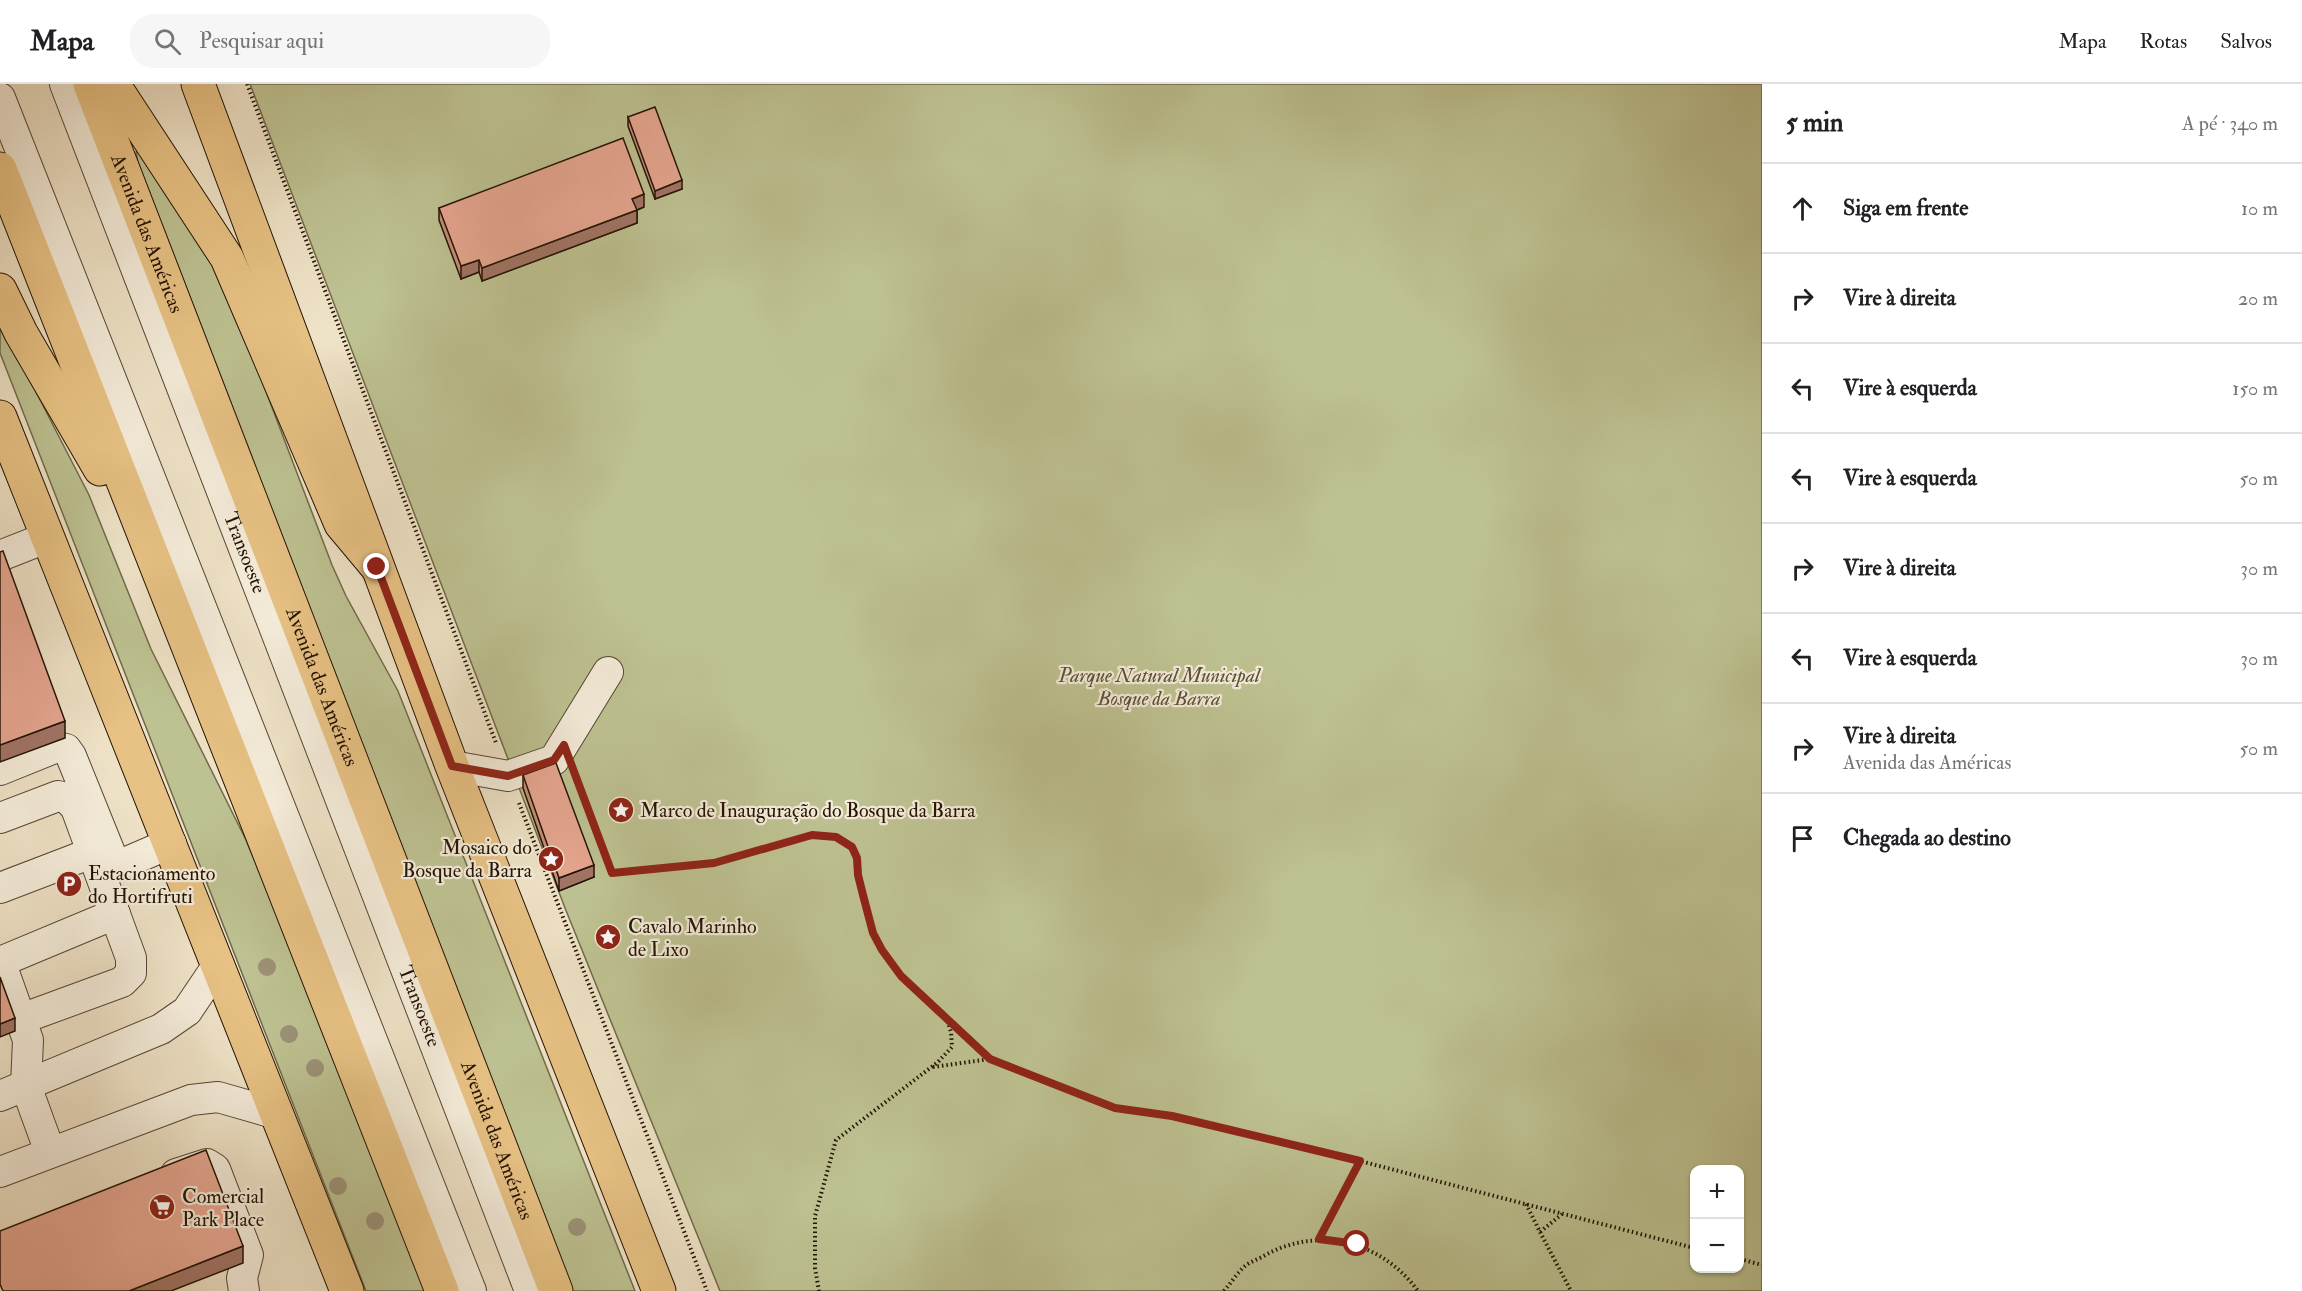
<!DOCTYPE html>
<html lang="pt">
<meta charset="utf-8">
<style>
:root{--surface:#fff;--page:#f6f6f6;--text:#202124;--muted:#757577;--line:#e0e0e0}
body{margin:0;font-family:"IM FELL Double Pica",serif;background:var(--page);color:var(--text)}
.controls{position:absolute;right:18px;bottom:18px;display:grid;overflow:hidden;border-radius:12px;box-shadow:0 2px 4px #0004}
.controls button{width:54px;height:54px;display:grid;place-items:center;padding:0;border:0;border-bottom:2px solid var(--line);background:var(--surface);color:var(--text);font:30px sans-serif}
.stop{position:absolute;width:18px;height:18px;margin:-14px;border:4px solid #8f2418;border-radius:50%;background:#fff}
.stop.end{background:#8f2418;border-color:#fff;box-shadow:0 2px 6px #0008}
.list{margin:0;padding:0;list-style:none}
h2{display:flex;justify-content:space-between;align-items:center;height:78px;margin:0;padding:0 24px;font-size:26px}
h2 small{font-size:20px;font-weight:400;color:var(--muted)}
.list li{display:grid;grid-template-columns:39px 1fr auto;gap:18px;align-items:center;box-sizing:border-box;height:90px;padding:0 24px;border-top:2px solid var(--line)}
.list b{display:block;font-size:22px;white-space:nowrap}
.list p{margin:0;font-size:20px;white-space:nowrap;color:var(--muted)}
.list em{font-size:20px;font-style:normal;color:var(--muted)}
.icon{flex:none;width:33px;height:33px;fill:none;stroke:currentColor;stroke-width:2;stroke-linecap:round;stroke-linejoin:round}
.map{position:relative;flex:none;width:1762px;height:1207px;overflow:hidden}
header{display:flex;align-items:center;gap:36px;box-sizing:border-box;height:84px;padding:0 30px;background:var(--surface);border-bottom:2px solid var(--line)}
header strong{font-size:28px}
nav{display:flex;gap:33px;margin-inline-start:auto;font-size:21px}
.search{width:420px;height:54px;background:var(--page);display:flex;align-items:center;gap:15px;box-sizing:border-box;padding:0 21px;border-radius:24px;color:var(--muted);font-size:22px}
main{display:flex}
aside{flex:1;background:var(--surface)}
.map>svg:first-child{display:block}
.green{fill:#bec292;stroke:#706a4a;stroke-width:1.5;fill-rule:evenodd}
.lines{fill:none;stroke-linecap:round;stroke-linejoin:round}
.minor-casing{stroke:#554634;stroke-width:32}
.major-casing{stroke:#221203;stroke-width:35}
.highway-casing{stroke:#221203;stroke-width:35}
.path{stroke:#221203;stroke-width:4;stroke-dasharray:1.5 3;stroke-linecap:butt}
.minor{stroke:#f5eddb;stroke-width:30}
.major{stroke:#e8c284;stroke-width:33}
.highway{stroke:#e8c284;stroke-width:33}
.tree{fill:#9c9277}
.wall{fill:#c68f7c;stroke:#221203;stroke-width:1.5}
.shaded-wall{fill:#a17465;stroke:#221203;stroke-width:1.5}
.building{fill:#e6a690;stroke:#221203;stroke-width:1.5}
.route{stroke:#8f2418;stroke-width:8}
.labels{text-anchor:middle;stroke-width:4.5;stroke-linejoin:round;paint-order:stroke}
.street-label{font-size:20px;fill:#221203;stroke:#f5eddb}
.park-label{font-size:20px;font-style:italic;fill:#595035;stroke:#f5eddb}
.poi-label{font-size:20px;fill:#221203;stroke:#f5eddb;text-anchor:start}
</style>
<header>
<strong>Mapa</strong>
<div class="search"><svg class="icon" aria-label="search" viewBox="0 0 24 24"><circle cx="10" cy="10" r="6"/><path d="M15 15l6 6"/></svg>Pesquisar aqui</div>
<nav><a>Mapa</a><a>Rotas</a><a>Salvos</a></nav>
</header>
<main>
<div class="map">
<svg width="1762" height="1207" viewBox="0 0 1762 1207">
<rect width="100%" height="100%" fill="#efe3c7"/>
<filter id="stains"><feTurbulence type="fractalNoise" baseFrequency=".00333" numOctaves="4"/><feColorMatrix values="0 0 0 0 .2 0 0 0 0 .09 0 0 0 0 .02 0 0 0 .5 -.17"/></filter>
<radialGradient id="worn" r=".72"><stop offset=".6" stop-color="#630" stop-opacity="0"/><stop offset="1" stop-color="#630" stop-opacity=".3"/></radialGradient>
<g class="green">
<path d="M250,0H1762V1207H720L565,824ZM1694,1086H1740V1184H1694Z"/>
<polygon points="141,66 211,175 230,213 332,481 346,512 398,607 635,1207 573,1207 138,79 136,68"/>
<polygon points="0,238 89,411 151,565 246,756 315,922 426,1207 366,1207 0,269"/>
</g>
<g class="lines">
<g class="minor-casing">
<g id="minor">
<path id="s1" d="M65,0L530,1207"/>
<polyline points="0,14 471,1207"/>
<polyline points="0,472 48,453"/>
<polyline points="452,682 508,692 554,676 608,588"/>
<polyline points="0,686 57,663 66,665 71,672 111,771 118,779 127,778 171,759"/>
<polyline points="0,734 58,712 67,714 76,724 131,874 131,889 122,898 21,935"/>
<polyline points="0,804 94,768"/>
<polyline points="0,877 28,956 26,1002 50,1068"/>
<polyline points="0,878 115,830"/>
<polyline points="0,1012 161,945 187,927 218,881"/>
<polyline points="0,1088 191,1016 218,1013 277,1030"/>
<polyline points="176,1090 207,1080 215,1085 248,1171 242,1194 244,1207"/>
</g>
</g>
<g class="major-casing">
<g id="major">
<polyline points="198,0 452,682 659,1207"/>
<polyline points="0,333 347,1207"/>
</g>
</g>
<g class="highway-casing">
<g id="highway">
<path id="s2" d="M90,0L556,1207"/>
<polyline points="113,0 227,174 341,440 377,483"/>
<polyline points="0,85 442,1207"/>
<polyline points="0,206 21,249 100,385"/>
</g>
</g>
<g class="path">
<polyline points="247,0 496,659"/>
<polyline points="577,695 612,789 714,779 812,751 836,753 852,763 857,774 858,791 863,811 873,849 882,866 901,892 946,932 951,948 952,963 938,978 836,1056 815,1132 815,1184 819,1207"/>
<polyline points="519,719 707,1207"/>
<polyline points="990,975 1115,1024 1171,1032 1360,1077 1694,1164"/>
<polyline points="933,983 990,975 946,933"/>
<polyline points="1526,1120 1540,1148 1562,1130"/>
<polyline points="1540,1148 1571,1207"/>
<polyline points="1319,1155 1360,1077"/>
<polyline points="1740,1175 1762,1181"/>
<path d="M1224,1207C1231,1199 1237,1189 1245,1182C1250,1178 1256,1176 1262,1173C1316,1141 1381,1156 1418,1207"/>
</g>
<use href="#minor" class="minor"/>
<use href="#major" class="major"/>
<use href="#highway" class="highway"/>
</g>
<g class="tree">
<circle cx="267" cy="883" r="9"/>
<circle cx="289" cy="950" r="9"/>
<circle cx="315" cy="984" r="9"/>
<circle cx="338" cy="1102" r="9"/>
<circle cx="375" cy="1137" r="9"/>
<circle cx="577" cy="1143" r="9"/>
</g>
<g class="wall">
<polygon points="628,33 682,105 655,115 628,42"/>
<polygon points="644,123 637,126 637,139 482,197 479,188 461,195 439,136 439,124"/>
<polygon points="523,691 594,793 559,807 523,704"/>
</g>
<g class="shaded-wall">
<polygon points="682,96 682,105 655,115 655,107"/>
<polygon points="644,110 644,123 632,128 632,115"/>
<polygon points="637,126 637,139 482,197 482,184"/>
<polygon points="479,176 479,188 461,195 461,182"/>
<polygon points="65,637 65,654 0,678 0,661"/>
<polygon points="594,781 594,793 559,807 559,794"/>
<polygon points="15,934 15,947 0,953 0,940"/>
<polygon points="243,1162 243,1179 171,1207 129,1207"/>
</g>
<g class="building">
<polygon points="655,23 682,96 655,107 628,33"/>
<polygon points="623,54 644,110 632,115 637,126 482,184 479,176 461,182 439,124"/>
<polygon points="3,467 65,637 0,661 0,468"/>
<polygon points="556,679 594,781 559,794 523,691"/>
<polygon points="0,893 15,934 0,940"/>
<polygon points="206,1066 243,1162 129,1207 3,1207 0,1200 0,1147"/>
</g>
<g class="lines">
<polyline class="route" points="377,483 452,682 508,692 554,676 564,661 612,789 714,779 812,751 836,753 852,763 857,774 858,791 863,811 873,849 882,866 901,892 990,975 1115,1024 1172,1032 1360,1077 1319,1155 1357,1160"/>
</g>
<defs>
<g id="sight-disc" transform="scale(1.35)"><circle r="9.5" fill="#8f2418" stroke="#f5eddb"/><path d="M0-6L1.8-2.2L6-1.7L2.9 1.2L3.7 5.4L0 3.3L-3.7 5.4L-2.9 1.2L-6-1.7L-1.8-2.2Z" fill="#fff"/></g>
<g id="parking-disc" transform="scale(1.35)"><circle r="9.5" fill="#8f2418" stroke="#f5eddb"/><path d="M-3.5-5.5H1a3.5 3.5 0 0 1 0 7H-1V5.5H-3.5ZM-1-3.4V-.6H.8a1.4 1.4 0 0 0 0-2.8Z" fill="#fff"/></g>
<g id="supermarket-disc" transform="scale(1.35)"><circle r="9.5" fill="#8f2418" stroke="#f5eddb"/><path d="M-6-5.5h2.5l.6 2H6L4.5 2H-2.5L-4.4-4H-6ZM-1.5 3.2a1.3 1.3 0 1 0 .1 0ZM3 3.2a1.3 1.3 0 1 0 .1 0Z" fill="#fff"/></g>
</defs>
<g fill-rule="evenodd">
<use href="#sight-disc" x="621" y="726"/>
<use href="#sight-disc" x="551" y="775"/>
<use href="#parking-disc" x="69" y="800"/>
<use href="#sight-disc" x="608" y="853"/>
<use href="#supermarket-disc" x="162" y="1123"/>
</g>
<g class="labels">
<g class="street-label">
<text dy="7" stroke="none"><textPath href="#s2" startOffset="160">Avenida das Américas</textPath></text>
<text dy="7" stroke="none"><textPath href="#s1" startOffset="502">Transoeste</textPath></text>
<text dy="7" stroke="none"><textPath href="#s2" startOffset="646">Avenida das Américas</textPath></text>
<text dy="7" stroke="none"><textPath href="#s1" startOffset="988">Transoeste</textPath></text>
<text dy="7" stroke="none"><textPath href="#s2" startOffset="1132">Avenida das Américas</textPath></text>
</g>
<g class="park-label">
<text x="1159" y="598">Parque Natural Municipal<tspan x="1159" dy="23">Bosque da Barra</tspan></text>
</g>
<g class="poi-label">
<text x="640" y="733">Marco de Inauguração do Bosque da Barra</text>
<text x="532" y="770" text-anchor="end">Mosaico do<tspan x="532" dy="23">Bosque da Barra</tspan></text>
<text x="88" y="796">Estacionamento<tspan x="88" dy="23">do Hortifruti</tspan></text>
<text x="628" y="849">Cavalo Marinho<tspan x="628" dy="23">de Lixo</tspan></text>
<text x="182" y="1119">Comercial<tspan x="182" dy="23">Park Place</tspan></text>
</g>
</g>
<rect width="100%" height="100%" filter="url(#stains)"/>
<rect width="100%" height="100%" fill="url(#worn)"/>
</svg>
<div class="controls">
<button>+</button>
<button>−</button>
</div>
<div class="stop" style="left:1357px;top:1160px"></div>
<div class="stop end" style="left:377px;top:483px"></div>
</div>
<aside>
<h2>5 min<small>A pé · 340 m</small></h2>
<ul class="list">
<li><svg class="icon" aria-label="ahead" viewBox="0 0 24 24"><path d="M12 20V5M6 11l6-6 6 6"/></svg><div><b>Siga em frente</b></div><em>10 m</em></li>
<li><svg class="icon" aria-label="right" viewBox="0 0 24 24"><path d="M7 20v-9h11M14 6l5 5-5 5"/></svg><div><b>Vire à direita</b></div><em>20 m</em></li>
<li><svg class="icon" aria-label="left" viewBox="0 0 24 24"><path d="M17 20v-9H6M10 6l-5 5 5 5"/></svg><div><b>Vire à esquerda</b></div><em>150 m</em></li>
<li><svg class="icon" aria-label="left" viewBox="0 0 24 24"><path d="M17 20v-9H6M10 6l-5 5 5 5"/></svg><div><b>Vire à esquerda</b></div><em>50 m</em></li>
<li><svg class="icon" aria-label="right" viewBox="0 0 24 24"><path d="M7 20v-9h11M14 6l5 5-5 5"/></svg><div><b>Vire à direita</b></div><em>30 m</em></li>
<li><svg class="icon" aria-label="left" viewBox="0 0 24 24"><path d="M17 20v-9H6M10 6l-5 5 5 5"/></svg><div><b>Vire à esquerda</b></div><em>30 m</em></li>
<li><svg class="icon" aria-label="right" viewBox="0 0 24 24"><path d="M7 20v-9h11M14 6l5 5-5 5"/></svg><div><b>Vire à direita</b><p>Avenida das Américas</p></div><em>50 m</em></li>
<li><svg class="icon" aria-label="arrive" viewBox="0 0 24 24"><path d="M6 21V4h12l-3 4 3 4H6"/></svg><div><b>Chegada ao destino</b></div></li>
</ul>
</aside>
</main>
